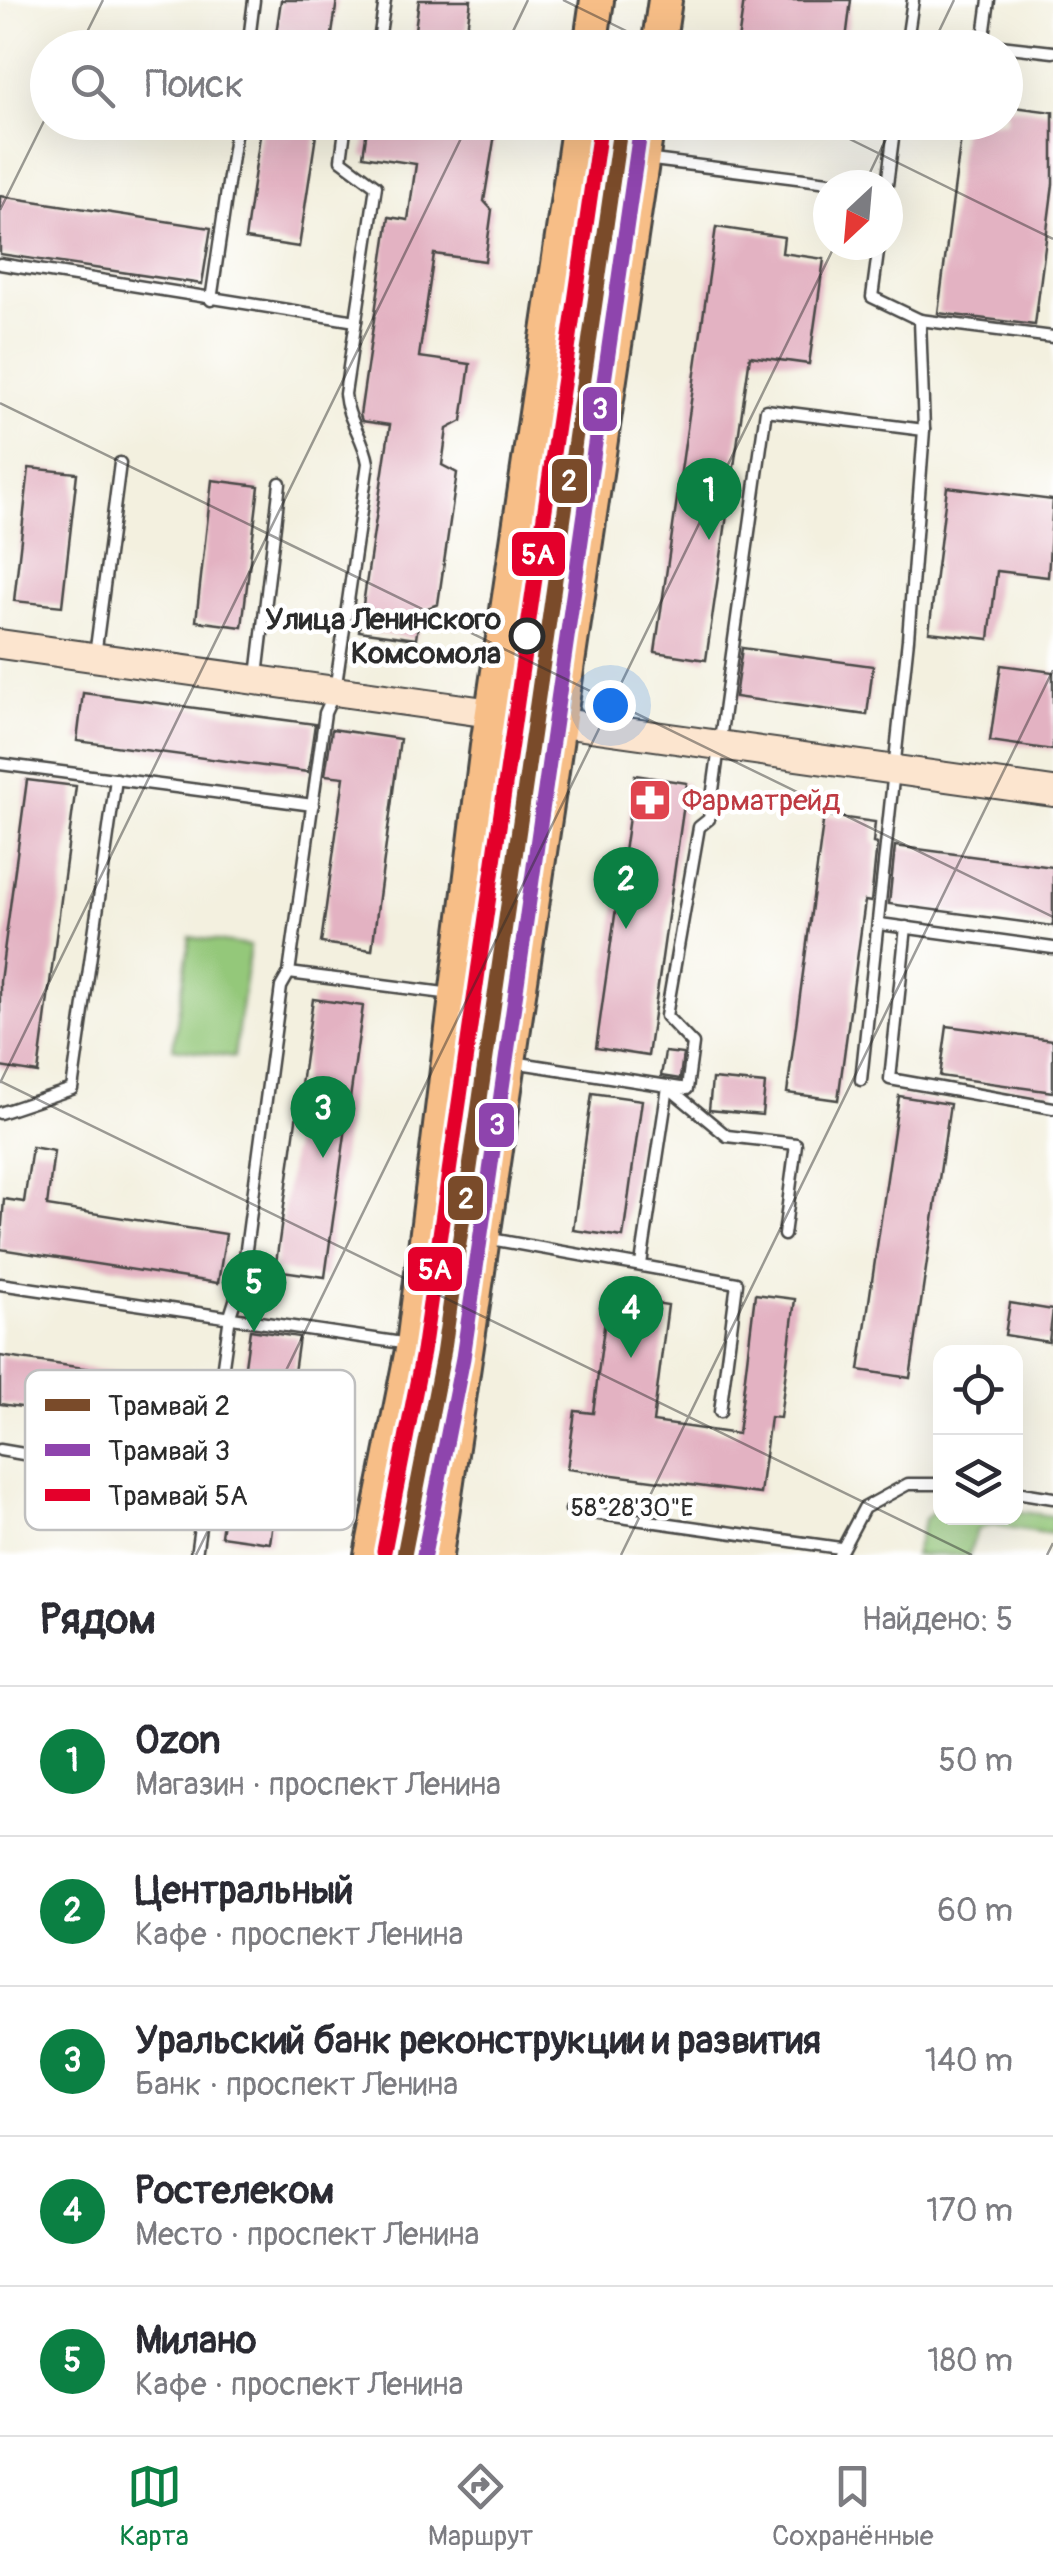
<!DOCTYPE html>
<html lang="ru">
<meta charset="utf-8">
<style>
:root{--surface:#fff;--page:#f7f7f7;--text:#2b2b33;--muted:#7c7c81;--line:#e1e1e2;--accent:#0b8043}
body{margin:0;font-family:Pangolin,sans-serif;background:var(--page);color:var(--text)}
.controls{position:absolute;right:30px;bottom:30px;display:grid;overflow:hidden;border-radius:20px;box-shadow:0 10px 40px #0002}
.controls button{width:90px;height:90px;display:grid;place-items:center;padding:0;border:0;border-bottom:2px solid var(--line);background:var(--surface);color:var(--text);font:50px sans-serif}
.compass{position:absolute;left:813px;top:170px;width:90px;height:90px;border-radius:50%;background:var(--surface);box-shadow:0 10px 40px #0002;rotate:206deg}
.you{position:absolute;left:610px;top:705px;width:35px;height:35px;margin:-25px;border:8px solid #fff;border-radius:50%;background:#1a73e8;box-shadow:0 0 0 15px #1a73e833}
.badge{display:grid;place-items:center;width:65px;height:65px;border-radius:50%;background:var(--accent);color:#fff;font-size:32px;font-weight:700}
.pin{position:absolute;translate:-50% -82px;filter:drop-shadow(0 2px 5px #0008)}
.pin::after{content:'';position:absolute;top:52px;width:35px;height:30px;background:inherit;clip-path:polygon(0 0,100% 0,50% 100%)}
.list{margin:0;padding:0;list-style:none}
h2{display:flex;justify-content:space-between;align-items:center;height:130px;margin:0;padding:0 40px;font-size:42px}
h2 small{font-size:32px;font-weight:400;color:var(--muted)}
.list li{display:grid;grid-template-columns:65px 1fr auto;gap:30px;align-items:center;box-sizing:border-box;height:150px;padding:0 40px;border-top:2px solid var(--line)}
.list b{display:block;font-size:38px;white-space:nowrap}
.list p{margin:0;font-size:32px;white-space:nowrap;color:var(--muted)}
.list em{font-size:32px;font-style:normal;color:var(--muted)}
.icon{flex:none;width:55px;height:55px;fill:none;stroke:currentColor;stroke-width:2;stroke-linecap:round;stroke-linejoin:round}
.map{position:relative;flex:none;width:1053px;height:1555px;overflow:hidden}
.search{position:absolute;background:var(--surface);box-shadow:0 10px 40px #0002;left:30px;right:30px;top:30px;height:110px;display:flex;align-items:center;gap:25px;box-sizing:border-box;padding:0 35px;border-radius:55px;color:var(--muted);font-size:38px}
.sheet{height:880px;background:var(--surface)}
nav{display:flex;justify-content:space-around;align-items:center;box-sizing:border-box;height:140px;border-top:2px solid var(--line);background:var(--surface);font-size:28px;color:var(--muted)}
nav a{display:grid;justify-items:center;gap:5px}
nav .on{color:var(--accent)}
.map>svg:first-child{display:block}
.green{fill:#94c87a;stroke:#607a52;stroke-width:2.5}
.building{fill:#e3b2c2}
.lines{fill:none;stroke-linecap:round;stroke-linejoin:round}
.lane-casing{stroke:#494946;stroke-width:15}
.street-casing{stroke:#494946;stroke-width:25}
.secondary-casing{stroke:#494946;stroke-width:32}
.primary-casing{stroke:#494946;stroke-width:38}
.lane{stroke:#fff;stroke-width:10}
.street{stroke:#fff;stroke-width:20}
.secondary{stroke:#fce5cf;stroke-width:28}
.primary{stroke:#f7be87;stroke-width:32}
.tram-1-casing{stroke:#fff;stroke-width:22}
.tram-2-casing{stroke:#fff;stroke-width:22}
.tram-3-casing{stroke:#fff;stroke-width:22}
.tram-1{stroke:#7a4b2a;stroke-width:15}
.tram-2{stroke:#8e44ad;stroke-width:15}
.tram-3{stroke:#e4002b;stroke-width:15}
.ticks{fill:none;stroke:#2b2b2b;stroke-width:2.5;stroke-opacity:0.45}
.stop-dot{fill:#fff;stroke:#2b2b2b;stroke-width:5}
.labels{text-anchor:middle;stroke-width:9;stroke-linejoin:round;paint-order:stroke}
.stop-label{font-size:30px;font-weight:bold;fill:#2b2b2b;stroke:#fff;text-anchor:end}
.health-label{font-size:30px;fill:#be3a42;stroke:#fff;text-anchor:start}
.key{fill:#fff;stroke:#bfbfbf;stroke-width:2.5}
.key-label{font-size:28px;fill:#2b2b2b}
.ticks-label{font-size:25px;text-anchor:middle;fill:#2b2b2b;stroke:#fff;stroke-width:9;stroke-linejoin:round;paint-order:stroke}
.line-badge{stroke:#fff;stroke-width:4}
.badge-label{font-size:28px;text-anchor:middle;font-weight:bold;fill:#fff}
</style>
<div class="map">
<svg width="1053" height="1555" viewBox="0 0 1053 1555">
<rect width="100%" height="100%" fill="#fff"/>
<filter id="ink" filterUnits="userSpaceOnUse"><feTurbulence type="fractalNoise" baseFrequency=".01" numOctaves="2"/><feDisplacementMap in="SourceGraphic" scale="20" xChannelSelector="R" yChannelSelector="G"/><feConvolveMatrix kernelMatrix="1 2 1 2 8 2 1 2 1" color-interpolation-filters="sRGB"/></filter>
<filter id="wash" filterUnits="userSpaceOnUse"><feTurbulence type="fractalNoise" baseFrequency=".0048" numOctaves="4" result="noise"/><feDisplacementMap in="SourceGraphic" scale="40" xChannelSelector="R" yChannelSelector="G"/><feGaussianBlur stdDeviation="2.25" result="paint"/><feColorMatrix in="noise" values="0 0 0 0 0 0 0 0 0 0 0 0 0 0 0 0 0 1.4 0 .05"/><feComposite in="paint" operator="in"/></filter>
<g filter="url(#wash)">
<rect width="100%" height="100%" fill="#f3f0df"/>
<g class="green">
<polygon points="190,937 250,946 234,1057 173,1048"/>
<polygon points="940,1506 940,1518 1016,1518 1016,1511 1053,1516 1053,1534 991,1525 977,1530 969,1555 914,1555 925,1519"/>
</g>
<g id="blocks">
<g class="building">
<polygon points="281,0 337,0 330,48 274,48"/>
<polygon points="419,0 471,0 465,43 414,37"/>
<polygon points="744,0 851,0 845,48 737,48"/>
<polygon points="1006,106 1053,112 1053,184 1035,325 938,313 963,122 1006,122"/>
<polygon points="262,122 318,122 299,247 245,239"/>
<polygon points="368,122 497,122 484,201 492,210 485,261 434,254 419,357 470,364 462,421 447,429 442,465 457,473 438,604 420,611 416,639 359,631 390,425 362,421 360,415 389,217 408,220 416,164 363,156"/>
<polygon points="0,196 211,228 202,284 0,254"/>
<polygon points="716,227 784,237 782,253 824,259 809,364 750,356 706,660 655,652"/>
<polygon points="29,468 77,473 62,606 14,601"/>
<polygon points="212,480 259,486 242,627 196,621"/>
<polygon points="947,487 1053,500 1048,577 997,571 989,639 929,632"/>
<polygon points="742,648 873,666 867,715 735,697"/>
<polygon points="1001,665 1053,672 1053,750 990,741"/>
<polygon points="83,693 315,724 308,772 77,741"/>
<polygon points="332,729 400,739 372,950 321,943 344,777 325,775"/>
<polygon points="635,775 687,783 648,1056 596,1048"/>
<polygon points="27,780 76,786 38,1073 0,1067 0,981"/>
<polygon points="824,815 875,822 873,843 877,844 871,902 865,901 838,1100 787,1093"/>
<polygon points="895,846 1053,867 1053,926 889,904"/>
<polygon points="313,999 363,1006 325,1277 275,1270"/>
<polygon points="947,1026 1053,1040 1053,1092 940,1076"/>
<polygon points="665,1052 683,1054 680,1079 661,1076"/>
<polygon points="712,1079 765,1084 762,1115 709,1110"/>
<polygon points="592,1093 642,1100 623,1237 573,1230"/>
<polygon points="899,1096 950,1104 910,1378 859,1370"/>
<polygon points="32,1147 54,1151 47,1206 226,1234 218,1283 0,1249 4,1199 24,1202"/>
<polygon points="755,1294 795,1299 780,1418 770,1417 760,1494 567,1469 575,1411 593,1413 608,1296 668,1305 653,1422 738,1434"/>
<polygon points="1010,1303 1053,1310 1049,1342 1005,1335"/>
<polygon points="250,1330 299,1337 270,1543 221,1536"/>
<polygon points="0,1356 182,1382 175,1429 0,1404"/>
</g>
</g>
</g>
<g filter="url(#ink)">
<use href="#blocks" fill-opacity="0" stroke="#494946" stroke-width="2.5"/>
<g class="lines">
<g class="lane-casing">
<g id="lane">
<polyline points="983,44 989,0"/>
<polyline points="248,48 254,0"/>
<polyline points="367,48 380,34 385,0"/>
<polyline points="906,48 913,0"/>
<polyline points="978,48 983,44 1053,52"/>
<polyline points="645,159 852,185"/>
<polyline points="887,185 895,122"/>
<polyline points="0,264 356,321"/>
<polyline points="211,300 237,122"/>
<polyline points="920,320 1053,337"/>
<polyline points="95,656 120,463"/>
<polyline points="257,676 280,483"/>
<polyline points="0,764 313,805"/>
<polyline points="880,924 1053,948"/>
<polyline points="906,927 890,1079 1053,1108"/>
<polyline points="289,973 452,994"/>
<polyline points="513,1062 687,1089 693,1044 666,1016 699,827 709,819 766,410 924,430"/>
<polyline points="861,1080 908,639 924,430 920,320 872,297 879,245"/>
<polyline points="669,1088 727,1136 796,1144 784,1235"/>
<polyline points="0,1113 72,1089 116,779"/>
<polyline points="485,1238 737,1283 720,1412"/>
<polyline points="641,1264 668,1087"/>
<polyline points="0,1284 409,1344"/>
<polyline points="0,1450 205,1485"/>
<polyline points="1016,1492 1053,1498"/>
<polyline points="571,1510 840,1548"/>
<path d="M196,1555L230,1316L242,1279L281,987L289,973L325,713L335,691L368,463C364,437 347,420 345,394L376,186L341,160L346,122"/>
<polyline points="839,1555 864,1508 908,1484 940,1484"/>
</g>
</g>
<g class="street-casing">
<g id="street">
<polyline points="575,152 643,159"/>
<polyline points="456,995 520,1004"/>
<polyline points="449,1053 512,1062"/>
<polyline points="427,1229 484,1238"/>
<polyline points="413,1345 466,1356"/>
</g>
</g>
<g class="secondary-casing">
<polyline id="secondary" points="0,644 1053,792"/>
</g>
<g class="primary-casing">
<g id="primary">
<polyline points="590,48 597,0"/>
<polyline points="658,48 665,0"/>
<polyline points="371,1555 413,1345 487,746 579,122"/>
<polyline points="436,1555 648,122"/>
</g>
</g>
<use href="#lane" class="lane"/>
<use href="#street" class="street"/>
<use href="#secondary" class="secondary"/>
<use href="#primary" class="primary"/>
<g class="tram-1-casing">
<polyline id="tram-1" points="404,1555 443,1355 621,122"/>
</g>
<g class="tram-2-casing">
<polyline id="tram-2" points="424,1555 463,1358 641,125"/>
</g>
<g class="tram-3-casing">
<polyline id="tram-3" points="384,1551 423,1352 601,122"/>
</g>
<use href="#tram-1" class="tram-1"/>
<use href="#tram-2" class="tram-2"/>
<use href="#tram-3" class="tram-3"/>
</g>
</g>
<path class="ticks" d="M563,0L661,48M79,48L103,0M505,48L528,0M931,48L954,0M815,122L1053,239M864,185L894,122M0,210L48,113M0,403L1053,917M0,1081L972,1555M0,1083L469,122M196,1555L835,245M621,1555L1053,670M1047,1555L1053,1543"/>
<defs>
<g id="pharmacy-square" transform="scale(2.25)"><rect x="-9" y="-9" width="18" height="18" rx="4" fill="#e0444e" stroke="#fff"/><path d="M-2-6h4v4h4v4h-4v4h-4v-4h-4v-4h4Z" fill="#fff"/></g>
</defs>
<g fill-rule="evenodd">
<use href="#pharmacy-square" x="650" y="800"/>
</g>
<circle class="stop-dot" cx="527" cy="636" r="16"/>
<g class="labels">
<g class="stop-label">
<text x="501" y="629">Улица Ленинского<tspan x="501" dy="34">Комсомола</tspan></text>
</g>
<g class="health-label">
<text x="682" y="810">Фарматрейд</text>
</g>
</g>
<rect x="25" y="1370" width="330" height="160" rx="15" class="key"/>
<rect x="45" y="1399" width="45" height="12" fill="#7a4b2a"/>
<rect x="45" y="1444" width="45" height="12" fill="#8e44ad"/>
<rect x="45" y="1489" width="45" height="12" fill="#e4002b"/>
<g class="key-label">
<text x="108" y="1415">Трамвай 2</text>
<text x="108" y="1460">Трамвай 3</text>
<text x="108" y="1505">Трамвай 5А</text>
</g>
<g class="ticks-label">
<text x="632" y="1516">58°28'30"E</text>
</g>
<g class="line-badge">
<rect x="581" y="385" width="38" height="48" rx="10" fill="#8e44ad"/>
<rect x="550" y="457" width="39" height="48" rx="10" fill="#7a4b2a"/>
<rect x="510" y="530" width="57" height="48" rx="10" fill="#e4002b"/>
<rect x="477" y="1101" width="39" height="48" rx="10" fill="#8e44ad"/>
<rect x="446" y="1174" width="39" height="48" rx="10" fill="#7a4b2a"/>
<rect x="406" y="1245" width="58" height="48" rx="10" fill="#e4002b"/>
</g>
<g class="badge-label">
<text x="600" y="418">3</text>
<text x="569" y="490">2</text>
<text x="538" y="564">5А</text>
<text x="497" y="1134">3</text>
<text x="466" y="1208">2</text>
<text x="435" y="1279">5А</text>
</g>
</svg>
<div class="controls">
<button><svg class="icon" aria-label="locate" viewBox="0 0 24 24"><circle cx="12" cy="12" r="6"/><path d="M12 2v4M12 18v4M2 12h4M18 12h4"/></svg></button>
<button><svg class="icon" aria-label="layers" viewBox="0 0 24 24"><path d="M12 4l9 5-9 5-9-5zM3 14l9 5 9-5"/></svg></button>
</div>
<svg class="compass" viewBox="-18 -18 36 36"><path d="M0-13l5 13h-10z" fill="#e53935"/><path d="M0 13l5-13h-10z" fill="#7c7c81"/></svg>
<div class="you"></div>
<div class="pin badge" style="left:709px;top:540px">1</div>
<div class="pin badge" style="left:626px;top:929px">2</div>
<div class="pin badge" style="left:323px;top:1158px">3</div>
<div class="pin badge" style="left:631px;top:1358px">4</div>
<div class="pin badge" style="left:254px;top:1332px">5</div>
<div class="search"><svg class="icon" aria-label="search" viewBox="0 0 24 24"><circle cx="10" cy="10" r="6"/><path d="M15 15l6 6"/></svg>Поиск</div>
</div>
<section class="sheet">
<h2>Рядом<small>Найдено: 5</small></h2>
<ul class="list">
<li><span class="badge">1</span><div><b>Ozon</b><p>Магазин · проспект Ленина</p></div><em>50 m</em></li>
<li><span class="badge">2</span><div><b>Центральный</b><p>Кафе · проспект Ленина</p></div><em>60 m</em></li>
<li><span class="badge">3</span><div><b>Уральский банк реконструкции и развития</b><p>Банк · проспект Ленина</p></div><em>140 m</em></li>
<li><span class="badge">4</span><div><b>Ростелеком</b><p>Место · проспект Ленина</p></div><em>170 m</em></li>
<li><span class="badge">5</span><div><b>Милано</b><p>Кафе · проспект Ленина</p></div><em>180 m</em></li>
</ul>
</section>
<nav>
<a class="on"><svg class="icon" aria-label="map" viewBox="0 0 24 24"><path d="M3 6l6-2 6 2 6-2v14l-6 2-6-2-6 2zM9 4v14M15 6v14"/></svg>Карта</a>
<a><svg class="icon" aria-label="directions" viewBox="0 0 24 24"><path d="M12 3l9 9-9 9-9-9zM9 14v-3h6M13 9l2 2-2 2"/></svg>Маршрут</a>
<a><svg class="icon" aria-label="saved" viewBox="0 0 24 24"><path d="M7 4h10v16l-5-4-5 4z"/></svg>Сохранённые</a>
</nav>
